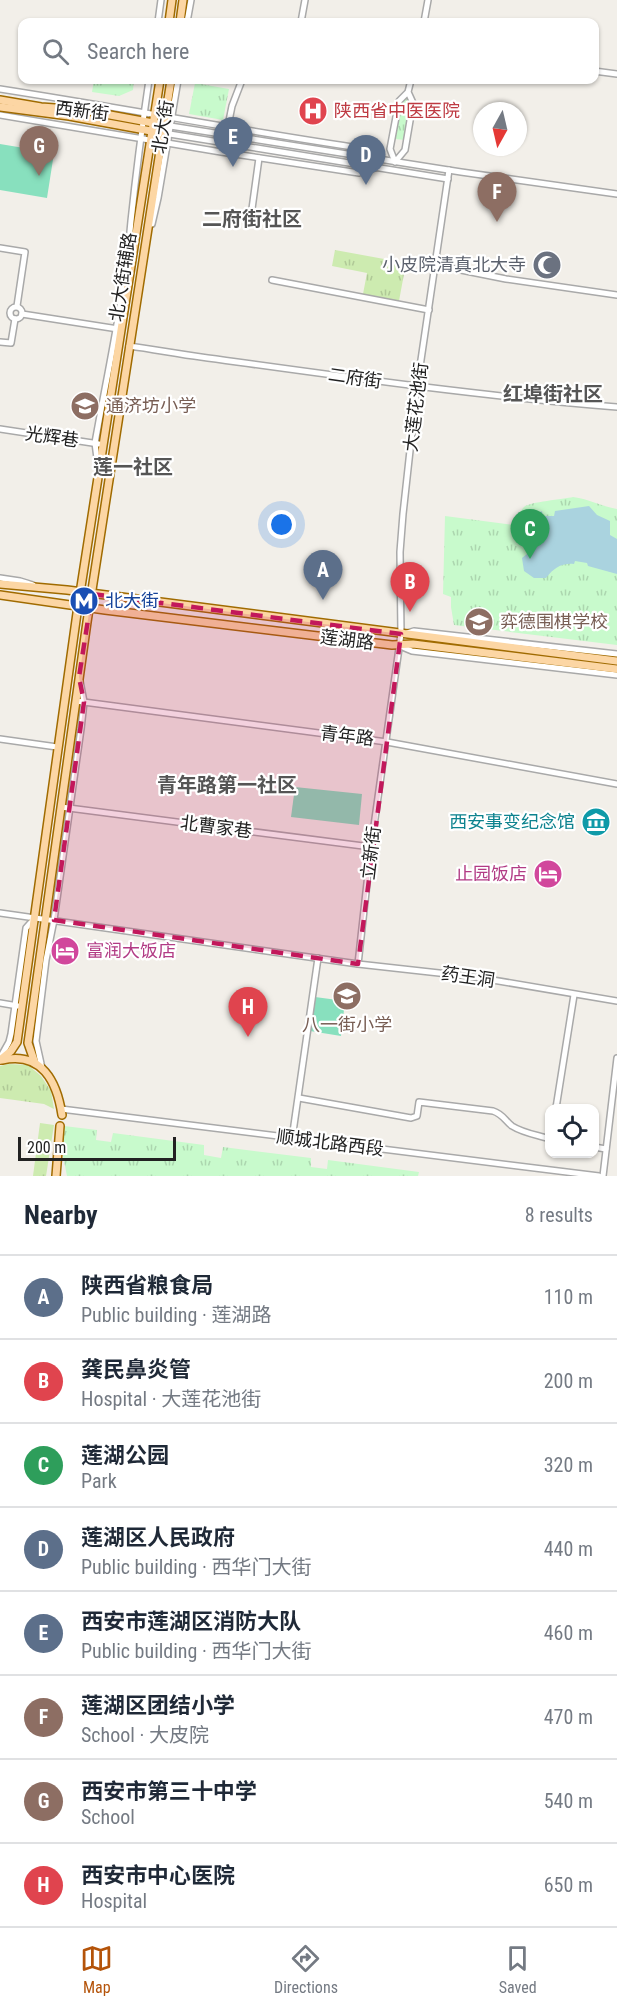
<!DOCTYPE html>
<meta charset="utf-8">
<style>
:root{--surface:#fff;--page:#f2f2f3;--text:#1f2937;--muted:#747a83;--line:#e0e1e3;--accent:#b45309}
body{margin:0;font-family:"Roboto Condensed","Noto Sans SC",sans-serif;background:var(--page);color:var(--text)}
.controls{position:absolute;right:18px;bottom:18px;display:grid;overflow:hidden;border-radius:12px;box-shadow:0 2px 4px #0004}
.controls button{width:54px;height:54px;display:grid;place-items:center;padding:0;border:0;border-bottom:2px solid var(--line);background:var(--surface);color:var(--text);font:30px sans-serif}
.compass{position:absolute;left:473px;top:102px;width:54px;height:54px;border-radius:50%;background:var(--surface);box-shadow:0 2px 4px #0004;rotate:188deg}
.scale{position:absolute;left:18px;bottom:15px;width:158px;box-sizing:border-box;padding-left:6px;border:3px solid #222;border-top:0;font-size:16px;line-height:21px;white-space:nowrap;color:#222;-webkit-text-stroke:4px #fff;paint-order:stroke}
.you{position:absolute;left:282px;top:525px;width:21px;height:21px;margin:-15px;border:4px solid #fff;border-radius:50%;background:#1a73e8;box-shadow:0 0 0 9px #1a73e833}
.badge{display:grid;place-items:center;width:39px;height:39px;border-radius:50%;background:var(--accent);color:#fff;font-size:20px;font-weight:700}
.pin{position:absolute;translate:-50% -50px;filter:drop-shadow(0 2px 3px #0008)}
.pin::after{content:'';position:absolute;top:32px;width:21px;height:18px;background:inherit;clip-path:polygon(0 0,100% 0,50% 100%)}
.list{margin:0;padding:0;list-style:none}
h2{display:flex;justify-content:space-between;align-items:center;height:78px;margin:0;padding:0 24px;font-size:26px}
h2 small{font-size:20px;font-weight:400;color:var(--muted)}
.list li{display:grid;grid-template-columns:39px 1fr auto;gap:18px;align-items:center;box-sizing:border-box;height:84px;padding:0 24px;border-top:2px solid var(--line)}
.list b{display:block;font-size:22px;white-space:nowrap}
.list p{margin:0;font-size:20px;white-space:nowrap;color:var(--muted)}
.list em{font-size:20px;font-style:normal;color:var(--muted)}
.icon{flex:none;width:33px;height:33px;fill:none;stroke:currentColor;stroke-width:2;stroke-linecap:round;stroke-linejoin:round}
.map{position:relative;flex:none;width:617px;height:1176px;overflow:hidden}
.search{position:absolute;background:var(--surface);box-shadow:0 2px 4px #0004;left:18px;right:18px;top:18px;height:66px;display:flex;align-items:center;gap:15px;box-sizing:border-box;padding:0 21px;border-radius:12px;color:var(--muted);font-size:22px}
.sheet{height:750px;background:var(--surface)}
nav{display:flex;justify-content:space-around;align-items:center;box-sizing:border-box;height:84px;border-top:2px solid var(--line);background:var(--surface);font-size:16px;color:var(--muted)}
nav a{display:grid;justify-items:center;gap:3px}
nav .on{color:var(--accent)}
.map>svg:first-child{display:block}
.grass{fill:url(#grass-tufts)}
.park{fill:url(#park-tufts)}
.pitch{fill:#88e0be}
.water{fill:#aad3df}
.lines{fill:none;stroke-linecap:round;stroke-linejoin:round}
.minor-casing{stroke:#a9a9a9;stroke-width:8}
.major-casing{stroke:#a06b00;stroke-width:10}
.minor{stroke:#fff;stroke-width:5}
.major{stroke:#fcd6a4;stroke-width:7}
.marked{fill:#c2185b;fill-opacity:0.2;stroke:#c2185b;stroke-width:4.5;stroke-dasharray:12 8;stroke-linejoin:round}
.labels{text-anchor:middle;stroke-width:4.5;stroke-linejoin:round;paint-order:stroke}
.street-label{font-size:18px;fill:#222;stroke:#fff}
.health-label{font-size:18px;fill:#be3a42;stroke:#fff;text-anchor:start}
.worship-label{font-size:18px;fill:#5b616d;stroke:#fff;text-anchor:end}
.education-label{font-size:18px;fill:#785e54;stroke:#fff;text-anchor:start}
.transit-label{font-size:18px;fill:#164399;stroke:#fff;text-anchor:start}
.culture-label{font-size:18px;fill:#0d838f;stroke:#fff;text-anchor:end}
.hotel-label{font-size:18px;fill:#b23c85;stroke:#fff;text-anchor:end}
.neighbourhood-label{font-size:20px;font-weight:bold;fill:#555;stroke:#fff}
</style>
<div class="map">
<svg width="617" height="1176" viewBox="0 0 617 1176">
<defs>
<pattern id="grass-tufts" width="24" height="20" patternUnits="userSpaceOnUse" patternTransform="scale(1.5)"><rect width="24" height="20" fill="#cdebb0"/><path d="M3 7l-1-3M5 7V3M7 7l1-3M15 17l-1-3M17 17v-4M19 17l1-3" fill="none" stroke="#b0c997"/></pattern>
<pattern id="park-tufts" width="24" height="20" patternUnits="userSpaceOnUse" patternTransform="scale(1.5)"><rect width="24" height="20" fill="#c8facc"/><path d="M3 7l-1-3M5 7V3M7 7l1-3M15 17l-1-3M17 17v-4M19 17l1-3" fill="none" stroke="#acd6af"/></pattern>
</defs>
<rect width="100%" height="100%" fill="#f2efe9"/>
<g class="grass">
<polygon points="335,250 406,263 399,301 363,294 367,273 332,266"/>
<polygon points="9,1064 28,1065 41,1076 51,1091 54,1109 44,1104 0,1098 0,1066"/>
<polygon points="40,1123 54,1125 46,1176 33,1176"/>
</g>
<g class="park">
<polygon points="94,80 134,80 133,90 119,96 92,92"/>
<polygon points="195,83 229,89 223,120 189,114"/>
<polygon points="406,98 410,105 405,140 395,139 401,103"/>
<path d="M573,497C589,499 601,506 617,509V645L454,625L451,607V597L443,594L445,516L514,525C517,520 520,511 524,507C529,502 564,499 573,497Z"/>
<polygon points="64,1126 97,1130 96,1140 111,1142 113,1133 204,1145 204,1155 221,1158 223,1147 311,1158 311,1167 327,1169 328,1160 419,1172 418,1176 67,1176 62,1151"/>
</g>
<g class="pitch">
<polygon points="0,144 54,153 47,198 0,190"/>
<polygon points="295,787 362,794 359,825 291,817"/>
<polygon points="315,997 345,1001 341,1036 310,1031"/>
</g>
<path class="water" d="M589,506L597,515L610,521V535L617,539V574L588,566L587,563L575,561L574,564C561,563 554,568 546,578H534L524,571L522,558L527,554L529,548L527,543L526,528L539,512L542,511L543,516H554L555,511Z"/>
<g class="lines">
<g class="minor-casing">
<g id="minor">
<polyline points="158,22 161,0"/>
<polyline points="187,22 191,0"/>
<polyline points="301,22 305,0"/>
<polyline points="424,22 428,0"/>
<polyline points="594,71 617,74"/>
<path d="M0,89C122,108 244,131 366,149L379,158"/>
<polyline points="408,92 413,103 405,150 395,162 390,149 399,101 408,92 411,80"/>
<polyline points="0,115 221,152 359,173 378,167"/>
<polyline points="164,125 461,172 617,194"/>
<polyline points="151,131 448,179"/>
<polyline points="227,131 232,106 242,80"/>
<polyline points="228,213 251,216 259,158"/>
<polyline points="152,224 158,198 178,80"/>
<polyline points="0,248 25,252 17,306"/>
<polyline points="436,265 506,279 617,295"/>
<polyline points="272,280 429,310"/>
<circle cx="16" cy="313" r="6"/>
<polyline points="22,314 118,329"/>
<polyline points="0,342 11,343 15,319"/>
<path d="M129,346C153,349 177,354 201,357C339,376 478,396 617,407"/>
<polyline points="0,429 99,444"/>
<path d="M98,466L95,443C108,370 125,294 131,221C136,173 142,127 149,80"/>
<polyline points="0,578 20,581 33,585"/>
<polyline points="407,633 414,631 617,654"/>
<polyline points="400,646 412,651 617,675"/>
<polyline points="76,701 387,742 617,784"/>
<polyline points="0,739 57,747"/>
<polyline points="61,807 371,847"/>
<polyline points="0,913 358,964 475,977 617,1001"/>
<polyline points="358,964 371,847 401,634 400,552 403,514 417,387 449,170"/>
<polyline points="0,1003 18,1006"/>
<polyline points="0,1058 9,1042 11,1034 26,928 34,919"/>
<polyline points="42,1068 36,1041 46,960 54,920 81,729 84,702 80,681"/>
<path d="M299,1098L411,1118L417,1116L419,1102L493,1111C503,1114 505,1121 512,1126C523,1133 537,1135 550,1139"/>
<polyline points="556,1108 574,995"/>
<polyline points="61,1109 599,1176"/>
<polyline points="292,1139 318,958"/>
<polyline points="594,1147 606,1149"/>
<polyline points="603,1176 617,1058"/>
</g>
</g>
<g class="major-casing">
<g id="major">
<polyline points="169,22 172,0"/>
<polyline points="180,22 183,0"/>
<polyline points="0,100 41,107 83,110 164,125"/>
<polyline points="0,107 69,116 151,131"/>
<polyline points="0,584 67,590 617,661"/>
<polyline points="0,595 105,610 392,645 413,644 617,669"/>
<polyline points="0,1060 11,1051 17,1042 78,606 160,80"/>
<path d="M2,1060C42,1051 57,1082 62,1115"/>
<polyline points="35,1063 28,1043 87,622 171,80"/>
<polyline points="56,1176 60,1126"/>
</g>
</g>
<use href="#minor" class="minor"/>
<use href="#major" class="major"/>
</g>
<path class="marked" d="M92,594L401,634L358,964L54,920L84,702L79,677Z"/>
<defs>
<g id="hospital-disc" transform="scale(1.5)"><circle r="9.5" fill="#e0444e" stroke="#fff"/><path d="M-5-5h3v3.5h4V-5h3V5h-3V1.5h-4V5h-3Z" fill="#fff"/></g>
<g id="mosque-disc" transform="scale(1.5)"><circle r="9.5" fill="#6b7280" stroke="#fff"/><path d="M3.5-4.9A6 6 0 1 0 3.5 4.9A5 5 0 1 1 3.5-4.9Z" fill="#fff"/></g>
<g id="school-disc" transform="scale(1.5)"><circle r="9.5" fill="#8d6e63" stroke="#fff"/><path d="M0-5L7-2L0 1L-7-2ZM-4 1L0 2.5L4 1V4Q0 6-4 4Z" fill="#fff"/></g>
<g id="metro-disc" transform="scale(1.5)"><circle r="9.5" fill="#1a4fb4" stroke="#fff"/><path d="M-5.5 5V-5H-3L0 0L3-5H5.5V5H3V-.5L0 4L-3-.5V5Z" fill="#fff"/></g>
<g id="museum-disc" transform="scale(1.5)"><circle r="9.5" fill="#0f9aa8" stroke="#fff"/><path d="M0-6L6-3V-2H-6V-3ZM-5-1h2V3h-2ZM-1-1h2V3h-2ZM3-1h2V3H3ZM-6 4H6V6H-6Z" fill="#fff"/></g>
<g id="hotel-disc" transform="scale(1.5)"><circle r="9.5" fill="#d1479c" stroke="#fff"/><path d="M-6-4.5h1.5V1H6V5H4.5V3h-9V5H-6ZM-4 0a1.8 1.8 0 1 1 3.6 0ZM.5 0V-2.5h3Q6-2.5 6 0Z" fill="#fff"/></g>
</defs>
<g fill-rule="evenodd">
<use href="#hospital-disc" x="313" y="111"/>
<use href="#mosque-disc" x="547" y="265"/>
<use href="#school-disc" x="85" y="406"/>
<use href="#metro-disc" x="84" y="601"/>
<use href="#school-disc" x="479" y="622"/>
<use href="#museum-disc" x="596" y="822"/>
<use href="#hotel-disc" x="548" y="874"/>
<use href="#hotel-disc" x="65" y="951"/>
<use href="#school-disc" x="347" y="996"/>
</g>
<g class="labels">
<g class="street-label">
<text transform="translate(82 111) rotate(7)" y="6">西新街</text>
<text transform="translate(163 127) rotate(-81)" y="6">北大街</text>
<text transform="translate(123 277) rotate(-81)" y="6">北大街辅路</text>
<text transform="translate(355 378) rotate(8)" y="6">二府街</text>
<text transform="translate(416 407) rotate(-83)" y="6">大莲花池街</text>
<text transform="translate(52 437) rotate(8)" y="6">光辉巷</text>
<text transform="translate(347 640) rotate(7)" y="6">莲湖路</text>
<text transform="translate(347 736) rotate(7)" y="6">青年路</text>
<text transform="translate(216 827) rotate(7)" y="6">北曹家巷</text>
<text transform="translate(371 853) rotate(-83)" y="6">立新街</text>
<text transform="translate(468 977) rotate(8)" y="6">药王洞</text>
<text transform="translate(330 1143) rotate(7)" y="6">顺城北路西段</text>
</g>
<g class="health-label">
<text x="334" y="117">陕西省中医医院</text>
</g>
<g class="worship-label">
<text x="526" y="271">小皮院清真北大寺</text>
</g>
<g class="education-label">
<text x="106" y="412">通济坊小学</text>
<text x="500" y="628">弈德围棋学校</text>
<text x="347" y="1031" text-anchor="middle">八一街小学</text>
</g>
<g class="transit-label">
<text x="105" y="607">北大街</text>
</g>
<g class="culture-label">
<text x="575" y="828">西安事变纪念馆</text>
</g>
<g class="hotel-label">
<text x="527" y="880">止园饭店</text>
<text x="86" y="957" text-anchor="start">富润大饭店</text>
</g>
<g class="neighbourhood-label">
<text x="252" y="226">二府街社区</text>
<text x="553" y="401">红埠街社区</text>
<text x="133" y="474">莲一社区</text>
<text x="227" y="792">青年路第一社区</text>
</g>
</g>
</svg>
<div class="controls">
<button><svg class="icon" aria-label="locate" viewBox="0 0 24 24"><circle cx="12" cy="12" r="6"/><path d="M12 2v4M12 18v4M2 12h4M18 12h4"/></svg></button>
</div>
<svg class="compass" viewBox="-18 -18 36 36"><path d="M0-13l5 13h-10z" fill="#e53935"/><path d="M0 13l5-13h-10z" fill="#747a83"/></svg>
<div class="scale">200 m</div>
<div class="you"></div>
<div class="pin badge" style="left:323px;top:600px;background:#5c6f8a">A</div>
<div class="pin badge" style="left:410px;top:612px;background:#e0444e">B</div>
<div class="pin badge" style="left:530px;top:559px;background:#2e9e5b">C</div>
<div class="pin badge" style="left:366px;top:185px;background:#5c6f8a">D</div>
<div class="pin badge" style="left:233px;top:167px;background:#5c6f8a">E</div>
<div class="pin badge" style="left:497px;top:222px;background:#8d6e63">F</div>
<div class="pin badge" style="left:39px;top:176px;background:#8d6e63">G</div>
<div class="pin badge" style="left:248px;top:1037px;background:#e0444e">H</div>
<div class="search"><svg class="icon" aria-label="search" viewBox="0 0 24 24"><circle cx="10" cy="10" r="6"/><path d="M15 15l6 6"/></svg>Search here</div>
</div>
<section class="sheet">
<h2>Nearby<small>8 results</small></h2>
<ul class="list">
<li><span class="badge" style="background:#5c6f8a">A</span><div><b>陕西省粮食局</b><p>Public building · 莲湖路</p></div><em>110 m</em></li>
<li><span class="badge" style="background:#e0444e">B</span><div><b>龚民鼻炎管</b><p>Hospital · 大莲花池街</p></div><em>200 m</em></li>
<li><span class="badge" style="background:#2e9e5b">C</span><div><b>莲湖公园</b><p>Park</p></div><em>320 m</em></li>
<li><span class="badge" style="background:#5c6f8a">D</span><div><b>莲湖区人民政府</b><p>Public building · 西华门大街</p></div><em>440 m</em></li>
<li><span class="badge" style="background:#5c6f8a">E</span><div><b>西安市莲湖区消防大队</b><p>Public building · 西华门大街</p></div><em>460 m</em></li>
<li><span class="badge" style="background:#8d6e63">F</span><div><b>莲湖区团结小学</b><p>School · 大皮院</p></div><em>470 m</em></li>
<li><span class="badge" style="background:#8d6e63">G</span><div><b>西安市第三十中学</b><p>School</p></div><em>540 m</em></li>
<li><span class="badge" style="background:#e0444e">H</span><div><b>西安市中心医院</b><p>Hospital</p></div><em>650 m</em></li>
</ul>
</section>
<nav>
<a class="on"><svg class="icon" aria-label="map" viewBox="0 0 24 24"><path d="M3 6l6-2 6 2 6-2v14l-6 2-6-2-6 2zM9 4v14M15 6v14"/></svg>Map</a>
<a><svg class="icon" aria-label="directions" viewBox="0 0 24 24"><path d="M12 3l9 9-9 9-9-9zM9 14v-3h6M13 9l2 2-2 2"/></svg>Directions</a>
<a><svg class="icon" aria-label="saved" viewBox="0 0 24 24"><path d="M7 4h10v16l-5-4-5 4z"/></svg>Saved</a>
</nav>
